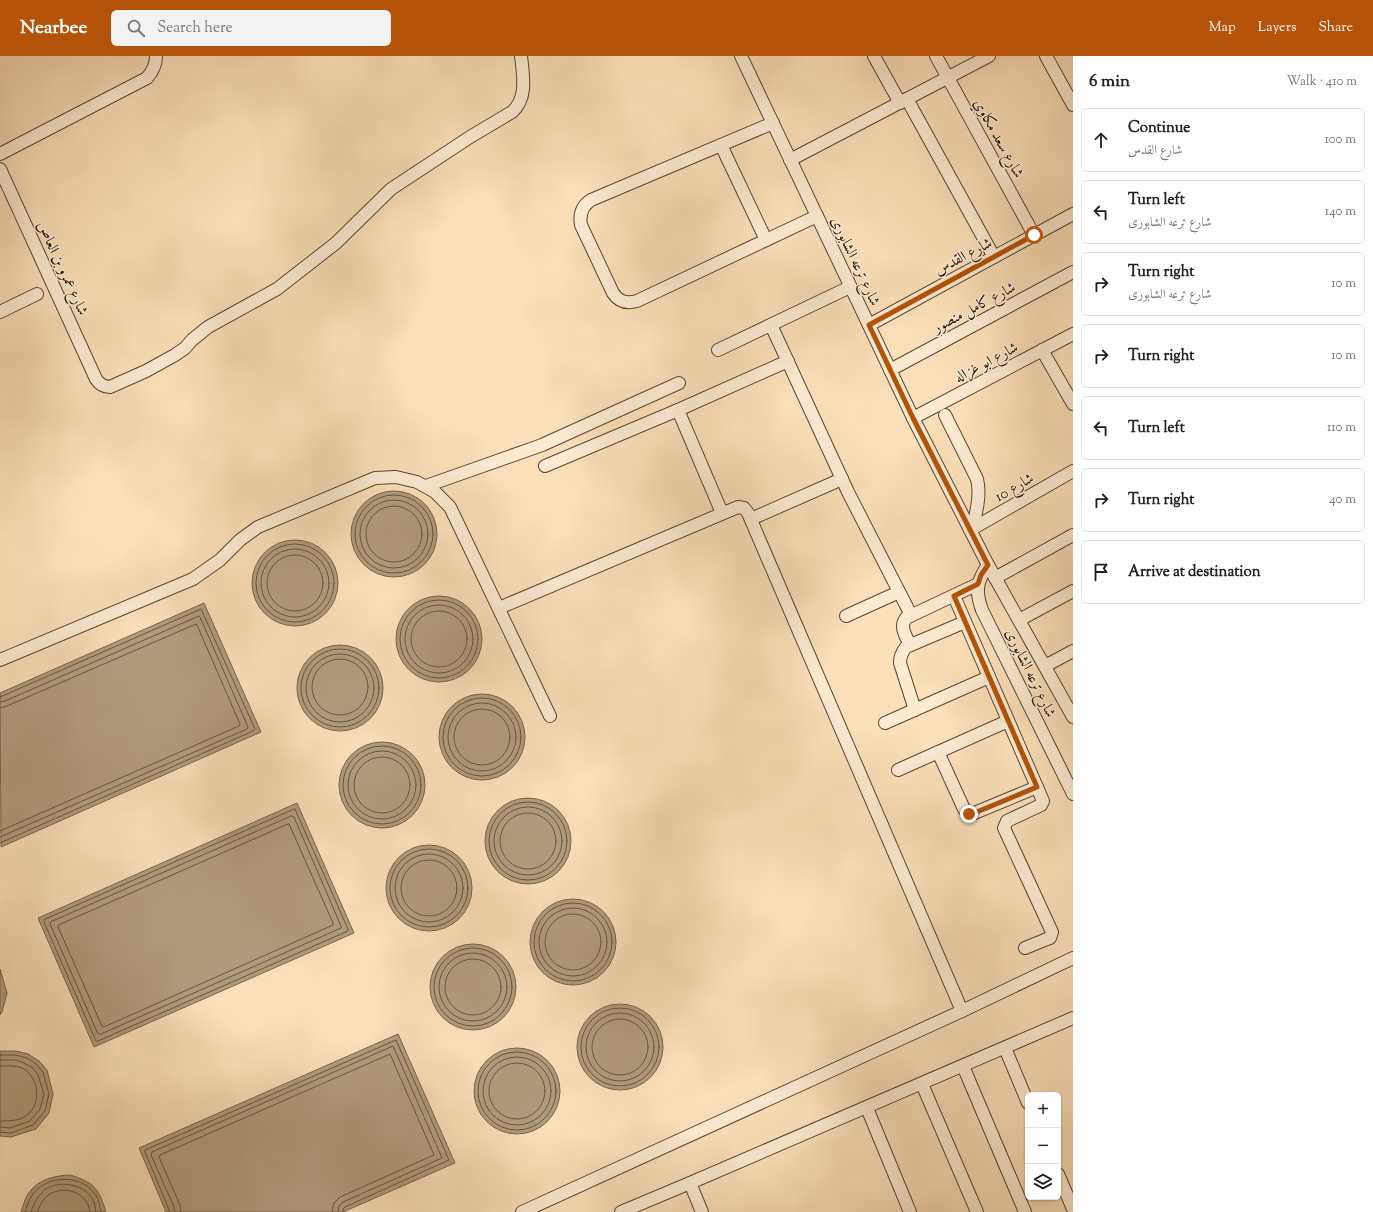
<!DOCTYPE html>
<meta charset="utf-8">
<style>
:root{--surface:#fff;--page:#f2f2f2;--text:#202124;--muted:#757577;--line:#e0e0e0;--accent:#b45309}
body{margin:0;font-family:"Sorts Mill Goudy",Amiri,serif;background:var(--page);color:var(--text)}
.controls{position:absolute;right:12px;bottom:12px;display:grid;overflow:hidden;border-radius:6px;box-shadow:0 1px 3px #0004}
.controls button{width:36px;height:36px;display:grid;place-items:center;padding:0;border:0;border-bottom:1px solid var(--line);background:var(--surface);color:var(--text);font:20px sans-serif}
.stop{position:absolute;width:12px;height:12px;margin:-9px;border:3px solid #b45309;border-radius:50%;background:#fff}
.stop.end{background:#b45309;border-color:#fff;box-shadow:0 1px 4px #0008}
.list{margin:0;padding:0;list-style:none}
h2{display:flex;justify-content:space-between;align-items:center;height:52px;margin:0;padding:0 16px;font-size:17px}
h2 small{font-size:13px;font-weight:400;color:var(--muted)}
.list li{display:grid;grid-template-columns:26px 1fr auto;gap:12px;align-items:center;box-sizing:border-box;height:64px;margin:0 8px 8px;padding:0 8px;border:1px solid var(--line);border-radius:6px}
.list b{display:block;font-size:15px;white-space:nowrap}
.list p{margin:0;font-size:13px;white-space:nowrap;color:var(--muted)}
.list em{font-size:13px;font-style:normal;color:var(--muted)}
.icon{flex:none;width:22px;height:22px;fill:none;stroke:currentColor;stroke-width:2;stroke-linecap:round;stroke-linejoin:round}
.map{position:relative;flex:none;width:1073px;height:1156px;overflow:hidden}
header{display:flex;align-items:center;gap:24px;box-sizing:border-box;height:56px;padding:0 20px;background:var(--accent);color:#fff}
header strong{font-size:19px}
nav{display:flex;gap:22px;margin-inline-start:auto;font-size:14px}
.search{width:280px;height:36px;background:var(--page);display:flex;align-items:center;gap:10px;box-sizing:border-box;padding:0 14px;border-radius:6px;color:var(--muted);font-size:15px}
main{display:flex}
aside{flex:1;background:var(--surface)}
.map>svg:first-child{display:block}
.water{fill:#b19a7c;stroke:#77644e}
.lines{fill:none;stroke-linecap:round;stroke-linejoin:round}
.shore{stroke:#685642;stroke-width:1}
.minor-casing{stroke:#574634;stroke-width:14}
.minor{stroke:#fcead1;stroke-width:12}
.route{stroke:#b45309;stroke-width:5}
.labels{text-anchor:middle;stroke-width:3;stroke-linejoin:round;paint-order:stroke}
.street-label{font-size:15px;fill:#201308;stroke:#fcead1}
</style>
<header>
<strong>Nearbee</strong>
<div class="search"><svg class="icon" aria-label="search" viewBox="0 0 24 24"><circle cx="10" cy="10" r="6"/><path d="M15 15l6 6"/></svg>Search here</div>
<nav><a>Map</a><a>Layers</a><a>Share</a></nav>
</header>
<main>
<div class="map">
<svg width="1073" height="1156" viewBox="0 0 1073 1156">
<rect width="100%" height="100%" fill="#fbdfb8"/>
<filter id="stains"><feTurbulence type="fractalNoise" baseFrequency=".005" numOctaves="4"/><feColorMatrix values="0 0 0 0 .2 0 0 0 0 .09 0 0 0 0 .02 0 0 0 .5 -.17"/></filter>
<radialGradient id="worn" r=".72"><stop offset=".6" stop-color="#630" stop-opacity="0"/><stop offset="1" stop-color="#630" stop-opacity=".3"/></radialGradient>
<g class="water">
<circle cx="394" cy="478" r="43"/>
<circle cx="295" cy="527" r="43"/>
<circle cx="439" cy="583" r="43"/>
<polygon points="204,547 261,676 1,791 0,637"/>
<circle cx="340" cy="632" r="43"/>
<circle cx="482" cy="681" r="43"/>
<circle cx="382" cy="729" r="43"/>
<circle cx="528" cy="785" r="43"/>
<polygon points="297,747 354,877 94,991 38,862"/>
<circle cx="429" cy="832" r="43"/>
<circle cx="573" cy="886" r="43"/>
<circle cx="473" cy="931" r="43"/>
<polygon points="0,913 7,937 2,956 0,959"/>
<circle cx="620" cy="991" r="43"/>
<polygon points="398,978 455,1107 343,1156 166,1156 139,1092"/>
<circle cx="517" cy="1035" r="43"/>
<polygon points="0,995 16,995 28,998 39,1005 47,1014 53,1038 49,1057 36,1073 11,1081 0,1080"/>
<path d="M70,1119C94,1126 99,1133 106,1156H21C23,1150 25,1143 28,1138C38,1123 54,1120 70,1119Z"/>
</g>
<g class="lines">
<g class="shore">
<circle cx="394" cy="478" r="39"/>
<circle cx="394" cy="478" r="34"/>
<circle cx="394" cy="478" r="28"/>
<circle cx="295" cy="527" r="39"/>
<circle cx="295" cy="527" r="34"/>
<circle cx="295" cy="527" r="28"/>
<circle cx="439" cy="583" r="39"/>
<circle cx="439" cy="583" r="34"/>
<circle cx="439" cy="583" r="28"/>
<circle cx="340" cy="632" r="39"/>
<circle cx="340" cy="632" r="34"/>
<circle cx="340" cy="631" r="28"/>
<polyline points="0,641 201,553 255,673 253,675 0,787"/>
<circle cx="482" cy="681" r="39"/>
<polyline points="0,646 5,645 199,560 200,561 248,671 247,673 0,781"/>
<circle cx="482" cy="681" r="34"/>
<polyline points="0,652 7,650 196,568 197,569 240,668 239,670 0,775"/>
<circle cx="482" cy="681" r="28"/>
<circle cx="382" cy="729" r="39"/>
<circle cx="382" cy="729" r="34"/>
<circle cx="382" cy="729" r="28"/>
<circle cx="528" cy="785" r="39"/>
<circle cx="528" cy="785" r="34"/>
<polygon points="295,753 348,873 348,875 98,985 96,985 44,866 44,864"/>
<circle cx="528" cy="785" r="28"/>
<polygon points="292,760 294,761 341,870 341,872 101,978 98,978 50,868 51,866"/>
<polygon points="289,768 333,867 333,869 104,971 102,970 58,871 59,869"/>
<circle cx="429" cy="832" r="39"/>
<circle cx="429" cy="832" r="34"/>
<circle cx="429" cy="832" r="28"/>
<circle cx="573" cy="886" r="39"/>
<circle cx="573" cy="886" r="34"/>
<circle cx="573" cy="886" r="28"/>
<circle cx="473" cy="931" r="39"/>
<circle cx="473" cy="931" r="34"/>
<circle cx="473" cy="931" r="28"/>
<circle cx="620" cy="991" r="39"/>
<circle cx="620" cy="991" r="34"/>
<circle cx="620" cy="991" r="28"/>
<circle cx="517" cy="1035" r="39"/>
<polyline points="0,999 16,999 27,1002 36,1008 43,1016 49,1038 45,1055 33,1069 11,1077 0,1076"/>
<circle cx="517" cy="1035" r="34"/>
<polyline points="0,1004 15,1004 24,1007 33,1012 38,1019 44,1038 40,1053 30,1065 10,1072 0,1071"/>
<circle cx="517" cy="1035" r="28"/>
<path d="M0,1010C7,1010 15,1009 22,1012C39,1020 42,1048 27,1059C20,1065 9,1065 0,1065"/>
<path d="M25,1156C27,1151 28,1146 31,1141C44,1118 84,1117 97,1141C99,1145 100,1151 101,1156"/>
<path d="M31,1156C34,1147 38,1139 46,1133C60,1124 85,1128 93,1144C95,1147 95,1152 96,1156"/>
<path d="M37,1156C40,1149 43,1142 50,1138C61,1131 81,1134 87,1147C89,1149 89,1153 90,1156"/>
<polyline points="170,1156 145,1096 145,1094 396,984 449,1104 345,1151 343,1153 343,1156"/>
<polyline points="175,1156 174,1151 151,1099 152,1096 393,990 442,1102 343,1146 339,1150 338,1156"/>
<polyline points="181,1156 180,1149 159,1101 160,1099 390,998 434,1099 340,1141 334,1147 332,1156"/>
</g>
<g class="minor-casing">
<g id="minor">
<polyline points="741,0 913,362 988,509 1073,661"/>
<polyline points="874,0 900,47"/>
<polyline points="936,0 1034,179"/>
<polyline points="1046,0 1073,49"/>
<polyline points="907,43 994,201"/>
<path d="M773,67L591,144C582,150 579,158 581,169L613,237C619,246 626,248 637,245L817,160"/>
<polyline points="721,89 766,184"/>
<path d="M0,98L147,22C153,15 156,9 156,0"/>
<polyline points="790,104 989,0"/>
<path d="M0,113L96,323C100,329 104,331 110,331L146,315L175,299L185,292L192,284L208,271L277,233L336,187L391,133L470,81L512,56C528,42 523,19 521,0"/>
<polyline points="0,256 37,238"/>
<polyline points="771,269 848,436 911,559"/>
<polyline points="869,269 1073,158"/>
<polyline points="718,294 850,231"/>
<polyline points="1042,294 1073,348"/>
<polyline points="890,314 1073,216"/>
<polyline points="678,354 722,457"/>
<path d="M945,359L977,423C981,439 976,456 973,472"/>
<polyline points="913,362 1073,278"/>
<polyline points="545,410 678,354 788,305"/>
<polyline points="426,430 542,389 679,327"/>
<polyline points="751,463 842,423"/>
<polyline points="970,474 1073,415"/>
<path d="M988,509C977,525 975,535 982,554L1073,738"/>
<polyline points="995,522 1073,479"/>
<polyline points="954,540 1043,745 1041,749 1007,765 1004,772 1052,876 1050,882 1047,883 1025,892"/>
<polyline points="499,552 738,451 744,452 748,457 962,955"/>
<polyline points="846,560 899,536"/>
<polyline points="1019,564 1073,535"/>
<path d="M910,589C906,580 899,571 906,562L978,528"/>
<polyline points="0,604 193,523 220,504 240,484 258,471 375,422 396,421 417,426 435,436 450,451 550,660"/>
<polyline points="1045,610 1073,595"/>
<path d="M915,654L900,607C900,600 902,596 906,591L965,566"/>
<polyline points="885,667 989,621"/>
<polyline points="938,696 964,753 969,758 972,758 1037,731"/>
<polyline points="898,714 1008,665"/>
<polyline points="1005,992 1028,1047"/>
<polyline points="963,1010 1025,1156"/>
<polyline points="922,1028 977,1156"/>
<polyline points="867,1052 910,1156"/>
<polyline points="1058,1118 1073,1153"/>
<polyline points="690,1127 702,1156"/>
<polyline points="522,1156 962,955 1073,902"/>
<polyline points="621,1156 690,1127 1073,962"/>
</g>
</g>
<use href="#minor" class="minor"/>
</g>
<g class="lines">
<polyline class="route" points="969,758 972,758 1037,731 954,540 978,528 981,519 988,509 913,362 869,269 1034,179"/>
</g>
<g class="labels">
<g class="street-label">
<text transform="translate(999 82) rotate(61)" y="5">شارع سعد مكاوي</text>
<text transform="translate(963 200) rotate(-28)" y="5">شارع القدس</text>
<text transform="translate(856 205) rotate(65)" y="5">شارع ترعه الشابورى</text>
<text transform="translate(63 212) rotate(65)" y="5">شارع عمرو بن العاص</text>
<text transform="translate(974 251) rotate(-28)" y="5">شارع كامل منصور</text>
<text transform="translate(986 306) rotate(-28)" y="5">شارع ابو غزاله</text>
<text transform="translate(1014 431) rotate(-30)" y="5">شارع 10</text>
<text transform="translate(1031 617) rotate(64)" y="5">شارع ترعه الشابورى</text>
</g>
</g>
<rect width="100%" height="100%" filter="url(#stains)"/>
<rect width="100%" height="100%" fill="url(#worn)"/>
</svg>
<div class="controls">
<button>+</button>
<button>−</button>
<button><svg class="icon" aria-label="layers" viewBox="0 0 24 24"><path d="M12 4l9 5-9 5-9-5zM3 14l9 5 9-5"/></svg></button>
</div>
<div class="stop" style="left:1034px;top:179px"></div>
<div class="stop end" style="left:969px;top:758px"></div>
</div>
<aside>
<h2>6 min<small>Walk · 410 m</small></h2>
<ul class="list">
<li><svg class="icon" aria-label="ahead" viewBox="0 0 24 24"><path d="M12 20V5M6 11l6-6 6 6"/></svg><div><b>Continue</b><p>شارع القدس</p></div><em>100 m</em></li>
<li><svg class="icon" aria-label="left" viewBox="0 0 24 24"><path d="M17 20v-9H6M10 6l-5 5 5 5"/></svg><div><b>Turn left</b><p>شارع ترعه الشابورى</p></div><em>140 m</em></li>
<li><svg class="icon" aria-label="right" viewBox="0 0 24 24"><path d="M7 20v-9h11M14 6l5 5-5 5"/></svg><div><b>Turn right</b><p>شارع ترعه الشابورى</p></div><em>10 m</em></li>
<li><svg class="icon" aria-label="right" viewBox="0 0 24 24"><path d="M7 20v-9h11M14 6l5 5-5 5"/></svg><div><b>Turn right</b></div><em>10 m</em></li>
<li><svg class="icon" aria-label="left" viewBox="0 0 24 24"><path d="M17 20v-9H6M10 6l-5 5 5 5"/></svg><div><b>Turn left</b></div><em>110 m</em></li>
<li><svg class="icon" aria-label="right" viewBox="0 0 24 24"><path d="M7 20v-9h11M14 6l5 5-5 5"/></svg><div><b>Turn right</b></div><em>40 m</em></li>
<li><svg class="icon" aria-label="arrive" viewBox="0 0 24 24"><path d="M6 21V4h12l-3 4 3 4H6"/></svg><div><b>Arrive at destination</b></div></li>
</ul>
</aside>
</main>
